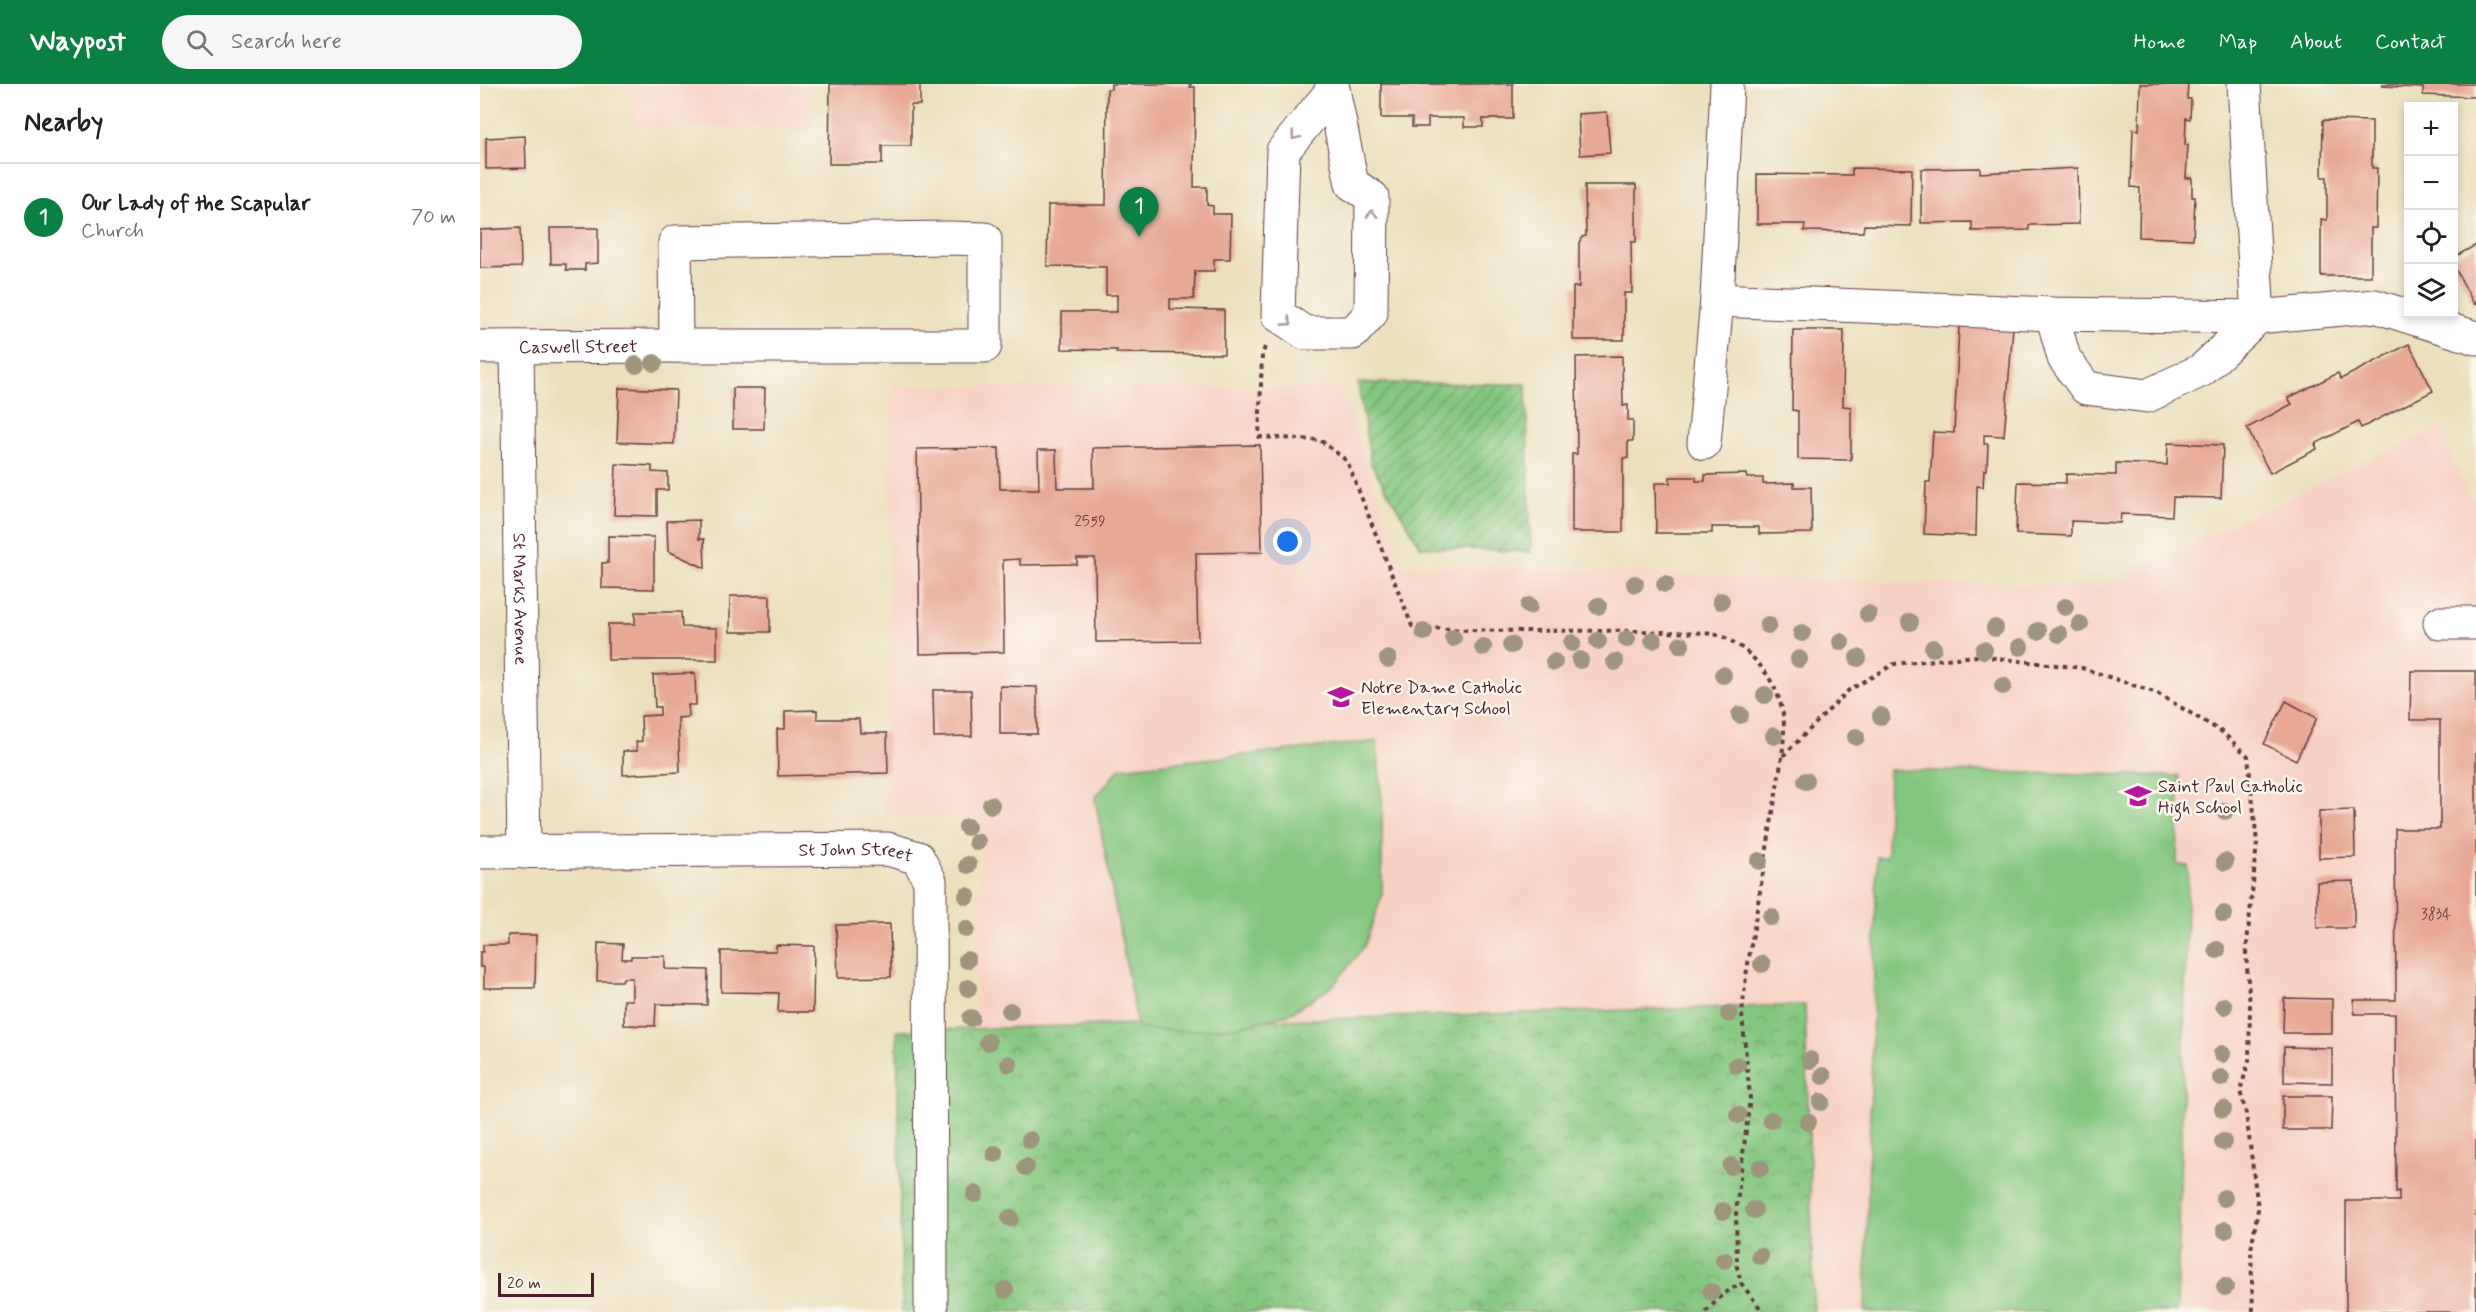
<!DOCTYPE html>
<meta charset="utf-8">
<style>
:root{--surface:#fff;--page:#f6f6f6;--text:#202124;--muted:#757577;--line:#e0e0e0;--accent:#0b8043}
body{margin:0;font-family:Mynerve,sans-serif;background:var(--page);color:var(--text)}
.controls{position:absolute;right:18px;top:18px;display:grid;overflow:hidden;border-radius:0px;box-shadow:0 3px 9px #0003}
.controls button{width:54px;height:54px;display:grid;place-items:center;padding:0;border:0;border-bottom:2px solid var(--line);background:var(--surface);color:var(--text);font:30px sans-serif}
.scale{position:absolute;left:18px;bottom:15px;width:96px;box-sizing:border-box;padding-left:6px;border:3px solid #4a1f2b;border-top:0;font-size:16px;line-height:21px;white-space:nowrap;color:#4a1f2b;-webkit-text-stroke:4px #fbf7ec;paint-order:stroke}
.you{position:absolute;left:808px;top:458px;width:21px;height:21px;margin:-15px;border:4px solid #fff;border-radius:50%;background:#1a73e8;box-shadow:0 0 0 9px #1a73e833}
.badge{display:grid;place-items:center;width:39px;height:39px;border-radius:50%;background:var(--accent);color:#fff;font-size:20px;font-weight:700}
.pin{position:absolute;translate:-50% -50px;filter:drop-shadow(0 2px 3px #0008)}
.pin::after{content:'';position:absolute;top:32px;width:21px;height:18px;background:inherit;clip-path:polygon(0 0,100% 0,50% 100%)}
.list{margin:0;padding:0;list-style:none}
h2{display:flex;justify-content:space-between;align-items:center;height:78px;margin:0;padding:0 24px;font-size:26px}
h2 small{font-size:20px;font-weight:400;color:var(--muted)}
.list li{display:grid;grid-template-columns:39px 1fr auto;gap:18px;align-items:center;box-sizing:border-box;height:108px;padding:0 24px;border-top:2px solid var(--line)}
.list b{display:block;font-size:22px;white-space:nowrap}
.list p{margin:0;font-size:20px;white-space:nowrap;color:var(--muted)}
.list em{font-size:20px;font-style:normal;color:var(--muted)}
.icon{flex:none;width:33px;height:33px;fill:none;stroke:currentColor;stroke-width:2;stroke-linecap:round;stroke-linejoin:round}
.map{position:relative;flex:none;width:1996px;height:1228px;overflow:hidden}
header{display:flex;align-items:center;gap:36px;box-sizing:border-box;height:84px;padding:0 30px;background:var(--accent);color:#fff}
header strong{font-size:28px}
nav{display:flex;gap:33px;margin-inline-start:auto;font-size:21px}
.search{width:420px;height:54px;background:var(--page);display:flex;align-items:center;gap:15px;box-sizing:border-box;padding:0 21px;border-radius:33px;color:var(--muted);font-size:22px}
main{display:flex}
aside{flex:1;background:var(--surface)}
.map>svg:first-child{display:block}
.built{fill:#f6d2c4}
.park{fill:url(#park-crowns);stroke:#667255;stroke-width:1.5}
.garden{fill:url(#garden-furrows);stroke:#667255;stroke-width:1.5}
.pitch{fill:#83c67f;stroke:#667255;stroke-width:1.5}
.building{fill:#e8a896}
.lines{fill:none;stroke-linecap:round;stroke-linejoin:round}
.minor-casing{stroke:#623c41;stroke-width:35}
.path{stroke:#623c41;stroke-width:4;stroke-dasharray:4.5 4.5;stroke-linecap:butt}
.minor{stroke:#fff;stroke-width:33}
.tree{fill:#9d967d}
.oneway{stroke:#ae9aa0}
.labels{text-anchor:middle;stroke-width:5;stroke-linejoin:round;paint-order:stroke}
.number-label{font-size:15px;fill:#724146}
.street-label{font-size:18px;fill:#4a1f2b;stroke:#fbf7ec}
.poi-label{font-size:18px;fill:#4a1f2b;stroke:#fbf7ec;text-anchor:start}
</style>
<header>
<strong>Waypost</strong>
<div class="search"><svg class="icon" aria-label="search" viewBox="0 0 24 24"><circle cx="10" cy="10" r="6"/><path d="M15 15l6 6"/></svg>Search here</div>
<nav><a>Home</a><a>Map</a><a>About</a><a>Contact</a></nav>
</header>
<main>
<aside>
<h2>Nearby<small></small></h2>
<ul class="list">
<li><span class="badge">1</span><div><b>Our Lady of the Scapular</b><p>Church</p></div><em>70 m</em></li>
</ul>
</aside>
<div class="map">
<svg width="1996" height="1228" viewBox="0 0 1996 1228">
<defs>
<pattern id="park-crowns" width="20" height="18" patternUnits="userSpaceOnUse" patternTransform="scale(1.5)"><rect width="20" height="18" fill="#83c67f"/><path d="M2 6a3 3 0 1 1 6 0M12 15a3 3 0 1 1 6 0" fill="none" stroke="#6da068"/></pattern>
<pattern id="garden-furrows" width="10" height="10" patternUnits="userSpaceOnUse" patternTransform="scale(1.5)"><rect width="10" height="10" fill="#83c67f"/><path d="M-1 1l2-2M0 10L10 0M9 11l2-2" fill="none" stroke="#6da068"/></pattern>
</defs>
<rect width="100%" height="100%" fill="#fbf7ec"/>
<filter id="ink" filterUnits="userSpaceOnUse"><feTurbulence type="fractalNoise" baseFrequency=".0167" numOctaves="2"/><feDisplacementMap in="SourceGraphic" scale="12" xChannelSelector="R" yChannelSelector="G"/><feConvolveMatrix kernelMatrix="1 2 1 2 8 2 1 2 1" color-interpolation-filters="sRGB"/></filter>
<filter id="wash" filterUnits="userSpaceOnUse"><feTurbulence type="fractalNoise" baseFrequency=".008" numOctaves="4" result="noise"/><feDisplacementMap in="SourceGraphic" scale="24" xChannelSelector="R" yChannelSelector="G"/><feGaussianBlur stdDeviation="1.35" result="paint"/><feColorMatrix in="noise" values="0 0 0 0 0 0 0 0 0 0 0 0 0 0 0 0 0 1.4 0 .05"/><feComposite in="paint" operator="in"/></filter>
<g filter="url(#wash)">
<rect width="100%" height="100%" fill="#ebe0be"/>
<g class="built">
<polygon points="149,0 331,0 331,46 149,42"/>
<polygon points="411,302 861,304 922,481 1313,495 1618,503 1959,343 1990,416 1996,413 1996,1228 1334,1228 1325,921 493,946 501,747 484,731 404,731"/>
</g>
<polygon class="park" points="1325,921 1334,1228 422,1228 417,947"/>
<polygon class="garden" points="878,299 1046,300 1051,468 941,463 891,380"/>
<g class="pitch">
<polygon points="897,657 902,719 902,811 885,861 853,902 809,930 758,943 704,947 658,945 615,714 640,684"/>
<polygon points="1409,686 1699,692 1697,781 1708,782 1697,1228 1385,1228 1397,773 1407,773"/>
</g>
<g id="blocks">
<g class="building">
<polygon points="350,0 440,0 440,21 431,21 431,62 402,62 402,80 349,80"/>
<polygon points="631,0 711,0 710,3 715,3 714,103 727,103 727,121 733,122 733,130 751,130 750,175 734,175 734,187 715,187 714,215 690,215 690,225 744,226 744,270 636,269 637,266 582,265 582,228 637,228 637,211 626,211 626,183 567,182 568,121 626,121 627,5 631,5"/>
<polygon points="901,0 1033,0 1033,35 1003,35 1003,43 984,43 984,34 948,34 948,43 932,43 932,34 901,34"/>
<polygon points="1660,0 1708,0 1707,15 1711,15 1710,35 1706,34 1705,61 1708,61 1706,94 1712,94 1712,113 1715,113 1713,155 1659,153 1660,104 1651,103 1653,45 1659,46"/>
<polygon points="1902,0 1996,0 1996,13 1943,11 1943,4 1902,2"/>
<polygon points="1127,28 1130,69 1100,71 1098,30"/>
<polygon points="1843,36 1892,37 1892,84 1897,84 1896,144 1891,144 1891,192 1841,192 1841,135 1847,136 1847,93 1842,93"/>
<polygon points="45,52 46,84 6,85 6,54"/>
<polygon points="1372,84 1432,85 1431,142 1384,141 1383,148 1324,147 1325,140 1277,140 1277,90 1372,91"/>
<polygon points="1500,84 1500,89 1598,84 1599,140 1549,141 1549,146 1492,147 1492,138 1441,139 1441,85"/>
<polygon points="1105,101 1156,101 1156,158 1151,158 1152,209 1144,209 1144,256 1093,256 1093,203 1099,203 1099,159 1102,153 1106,152"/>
<polygon points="40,144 41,183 0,184 0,146"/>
<polygon points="70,144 118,144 118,179 105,180 105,186 86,186 86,180 71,180"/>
<polygon points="1996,161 1996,220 1994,220 1974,182 1974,173"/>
<polygon points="1479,242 1533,244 1524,352 1504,351 1504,360 1508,360 1507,386 1504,386 1503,403 1497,402 1496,452 1444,450 1446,398 1450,398 1453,348 1474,349"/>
<polygon points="1313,246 1364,246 1363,322 1371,323 1371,376 1318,375 1318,327 1312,326"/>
<polygon points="1929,260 1953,307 1881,344 1878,338 1835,360 1837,365 1790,389 1767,344 1812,320 1808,314 1858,289 1861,295"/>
<polygon points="1142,272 1143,322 1148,321 1148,336 1153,336 1153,357 1148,357 1148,374 1143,374 1143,448 1092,448 1092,370 1097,370 1096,273"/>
<polygon points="139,304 196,306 194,360 137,358"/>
<polygon points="253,304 285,304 284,345 253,345"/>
<polygon points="1688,359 1743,361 1741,414 1693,413 1692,432 1641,430 1640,439 1591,437 1591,452 1536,450 1538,398 1586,399 1586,390 1636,391 1636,379 1687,381"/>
<polygon points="780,361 782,468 716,469 718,557 616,558 615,474 597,474 597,480 540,481 540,475 523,476 524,568 440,570 437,365 519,364 520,405 559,405 558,366 576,366 577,404 614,404 613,364"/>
<polygon points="136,380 172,382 172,388 188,389 188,406 177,406 177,432 134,431"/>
<polygon points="1266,390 1267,394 1283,394 1283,400 1314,399 1314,403 1331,403 1332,449 1279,450 1279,443 1232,443 1232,449 1176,449 1175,399 1190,399 1190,393 1216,393 1216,397 1225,397 1225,391"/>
<polygon points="219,436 219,455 224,455 225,484 188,467 187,437"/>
<polygon points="128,452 174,453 174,505 122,504 122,479 128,479"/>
<rect x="250" y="512" width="40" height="36"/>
<polygon points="155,528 201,528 202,543 237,544 237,576 128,576 128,540 155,540"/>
<polygon points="1931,587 1996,587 1996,1228 1866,1228 1866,1117 1919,1117 1919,1107 1916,1108 1915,930 1874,930 1874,916 1916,916 1915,745 1960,745 1960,636 1930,636"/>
<polygon points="215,589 216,621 208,621 209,633 198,634 200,688 143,691 143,667 157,667 156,658 162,657 161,632 180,631 180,623 175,623 173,591"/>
<polygon points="520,602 557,603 557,650 520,650"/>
<polygon points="453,606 491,606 492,652 454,653"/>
<polygon points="1806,617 1837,634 1816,676 1784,660"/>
<polygon points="337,626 337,635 379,635 380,649 407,649 408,689 298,692 297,645 305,645 305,627"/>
<polygon points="1874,726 1875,773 1839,774 1839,727"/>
<polygon points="1874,797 1874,844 1837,844 1837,798"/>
<polygon points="410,840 411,893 358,894 356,841"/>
<polygon points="28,851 56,851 55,904 4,904 4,883 0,883 0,868 3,868 3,861 28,861"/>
<polygon points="118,859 143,860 142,875 151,875 151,872 185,872 185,885 228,886 227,921 176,920 175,942 144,941 144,916 152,916 152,894 143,894 142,897 117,897"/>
<polygon points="296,861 334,862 333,928 298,928 299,909 241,908 241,867 296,867"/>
<polygon points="1804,914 1852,915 1852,949 1803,949"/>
<polygon points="1804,963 1852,964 1852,999 1804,998"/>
<polygon points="1803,1012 1852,1012 1851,1046 1803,1046"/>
</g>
</g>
</g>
<g filter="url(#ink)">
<use href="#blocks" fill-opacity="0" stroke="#623c41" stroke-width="1.5"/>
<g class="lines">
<g class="minor-casing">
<g id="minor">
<polyline points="852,7 803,67 798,231 825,249 873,249 891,229 892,113 872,100 852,0"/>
<polygon points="468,154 505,155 505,262 196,262 195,158"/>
<polyline points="1237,216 1572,230 1778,233 1895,222 1996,254"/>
<polyline points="1572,230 1584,274 1606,304 1667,312 1722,286 1778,233 1764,0"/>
<path id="s1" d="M0,263L196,262"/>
<path id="s2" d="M37,263L44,768"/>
<polyline points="1224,359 1237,216 1247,0"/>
<polyline points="1960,539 1996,539"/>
<path id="s3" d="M0,768L408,765L438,774L450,797L451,1228"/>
</g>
</g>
<g class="path">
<path d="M785,263L782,271L779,353L840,356L867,377L932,542C1015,551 1099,544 1183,548C1198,549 1228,547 1241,552C1277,567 1305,607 1304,645C1304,654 1303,664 1302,673L1266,892L1262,930L1270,1014L1256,1127L1257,1183L1261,1199L1283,1228"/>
<polyline points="1303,672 1369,606 1414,580 1497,572 1602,584 1677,609 1742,648 1768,672 1777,759 1766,869 1770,922 1769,977 1760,1007 1766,1029 1778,1125 1771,1166 1773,1228"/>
<polyline points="1226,1228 1242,1211 1261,1199"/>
</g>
<use href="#minor" class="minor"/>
</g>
<g class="tree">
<circle cx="174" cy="279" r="9"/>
<circle cx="156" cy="281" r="9"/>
<circle cx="1155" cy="500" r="9"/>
<circle cx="1185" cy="500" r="9"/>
<circle cx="1241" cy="517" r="9"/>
<circle cx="1049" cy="522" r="9"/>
<circle cx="1118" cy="522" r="9"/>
<circle cx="1585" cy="523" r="9"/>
<circle cx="1388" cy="530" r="9"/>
<circle cx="1430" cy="538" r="9"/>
<circle cx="1600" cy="540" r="9"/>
<circle cx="1288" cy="541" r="9"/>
<circle cx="1515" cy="544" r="9"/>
<circle cx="1558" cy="547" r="9"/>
<circle cx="944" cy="548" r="9"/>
<circle cx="1322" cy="549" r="9"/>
<circle cx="1579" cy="550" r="9"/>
<circle cx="973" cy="554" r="9"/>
<circle cx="1147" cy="555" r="9"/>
<circle cx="1173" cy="556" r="9"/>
<circle cx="1118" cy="557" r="9"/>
<circle cx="1361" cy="558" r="9"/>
<circle cx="1092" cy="559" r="9"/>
<circle cx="1031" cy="561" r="9"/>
<circle cx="1201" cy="561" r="9"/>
<circle cx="1003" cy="563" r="9"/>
<circle cx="1540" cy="563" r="9"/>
<circle cx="1453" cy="564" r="9"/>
<circle cx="1504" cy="566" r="9"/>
<circle cx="1378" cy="574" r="9"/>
<circle cx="908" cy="575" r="9"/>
<circle cx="1319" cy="575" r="9"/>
<circle cx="1100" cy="576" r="9"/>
<circle cx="1074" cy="578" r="9"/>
<circle cx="1135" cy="578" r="9"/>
<circle cx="1243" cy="591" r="9"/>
<circle cx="1523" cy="602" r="9"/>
<circle cx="1285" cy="611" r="9"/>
<circle cx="1260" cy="631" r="9"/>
<circle cx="1401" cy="632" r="9"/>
<circle cx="1294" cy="652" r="9"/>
<circle cx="1376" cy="653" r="9"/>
<circle cx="1326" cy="697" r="9"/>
<circle cx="511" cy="721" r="9"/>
<circle cx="1745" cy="727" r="9"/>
<circle cx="487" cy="743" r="9"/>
<circle cx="497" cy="758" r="9"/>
<circle cx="1279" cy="777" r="9"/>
<circle cx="1745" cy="778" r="9"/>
<circle cx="488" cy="781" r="9"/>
<circle cx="487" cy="812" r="9"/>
<circle cx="1744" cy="830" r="9"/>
<circle cx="1291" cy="833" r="9"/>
<circle cx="486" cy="845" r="9"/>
<circle cx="1737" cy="866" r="9"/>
<circle cx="487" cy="876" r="9"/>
<circle cx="1282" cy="880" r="9"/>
<circle cx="488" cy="904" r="9"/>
<circle cx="1744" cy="922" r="9"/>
<circle cx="530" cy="927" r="9"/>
<circle cx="1249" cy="930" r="9"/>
<circle cx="491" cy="934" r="9"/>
<circle cx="508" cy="958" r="9"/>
<circle cx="1742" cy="970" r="9"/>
<circle cx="1330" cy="976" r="9"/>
<circle cx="529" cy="980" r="9"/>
<circle cx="1257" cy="981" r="9"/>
<circle cx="1343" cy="992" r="9"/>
<circle cx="1741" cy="994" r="9"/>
<circle cx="1341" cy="1018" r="9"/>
<circle cx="1743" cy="1025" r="9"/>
<circle cx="1258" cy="1031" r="9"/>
<circle cx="1291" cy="1036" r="9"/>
<circle cx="1328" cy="1038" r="9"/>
<circle cx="550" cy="1056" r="9"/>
<circle cx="1743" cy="1058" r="9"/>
<circle cx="515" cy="1070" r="9"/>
<circle cx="1251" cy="1082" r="9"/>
<circle cx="546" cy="1083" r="9"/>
<circle cx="1280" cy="1084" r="9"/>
<circle cx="495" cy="1110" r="9"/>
<circle cx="1744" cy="1114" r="9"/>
<circle cx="1274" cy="1126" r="9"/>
<circle cx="1243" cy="1127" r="9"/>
<circle cx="530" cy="1134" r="9"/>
<circle cx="1745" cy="1146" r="9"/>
<circle cx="1280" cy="1172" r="9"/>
<circle cx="1244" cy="1176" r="9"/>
<circle cx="1745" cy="1203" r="9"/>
<circle cx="525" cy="1206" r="9"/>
<circle cx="1231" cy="1208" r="9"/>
</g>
<defs><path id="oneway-chevron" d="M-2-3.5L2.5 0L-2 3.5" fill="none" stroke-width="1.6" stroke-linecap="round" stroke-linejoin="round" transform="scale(1.5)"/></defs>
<g class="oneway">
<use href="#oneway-chevron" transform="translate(815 52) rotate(129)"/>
<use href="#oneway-chevron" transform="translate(892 130) rotate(-91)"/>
<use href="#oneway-chevron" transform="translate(808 238) rotate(33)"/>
</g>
</g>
<defs>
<g id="school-bare" transform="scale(2.07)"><path d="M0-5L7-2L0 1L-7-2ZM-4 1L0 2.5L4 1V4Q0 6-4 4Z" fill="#b5179e" stroke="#fbf7ec" stroke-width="2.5" paint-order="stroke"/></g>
</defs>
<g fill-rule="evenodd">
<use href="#school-bare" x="861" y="613"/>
<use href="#school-bare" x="1658" y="712"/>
</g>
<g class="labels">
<g class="number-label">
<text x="610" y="442">2559</text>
<text x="1956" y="835">3834</text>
</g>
<g class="street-label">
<text dy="6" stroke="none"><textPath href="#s1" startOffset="98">Caswell Street</textPath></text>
<text dy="6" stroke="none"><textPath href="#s2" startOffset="252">St Marks Avenue</textPath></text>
<text dy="6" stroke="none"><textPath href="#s3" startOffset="376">St John Street</textPath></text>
</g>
<g class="poi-label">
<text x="881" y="609">Notre Dame Catholic<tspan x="881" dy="21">Elementary School</tspan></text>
<text x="1678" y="708">Saint Paul Catholic<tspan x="1678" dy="21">High School</tspan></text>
</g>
</g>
</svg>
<div class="controls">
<button>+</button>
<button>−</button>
<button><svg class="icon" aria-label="locate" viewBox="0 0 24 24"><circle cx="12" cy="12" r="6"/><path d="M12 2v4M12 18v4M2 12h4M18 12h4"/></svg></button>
<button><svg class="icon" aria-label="layers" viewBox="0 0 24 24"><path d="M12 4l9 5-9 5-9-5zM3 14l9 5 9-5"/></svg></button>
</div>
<div class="scale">20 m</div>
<div class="you"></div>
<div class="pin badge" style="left:659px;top:153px">1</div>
</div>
</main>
